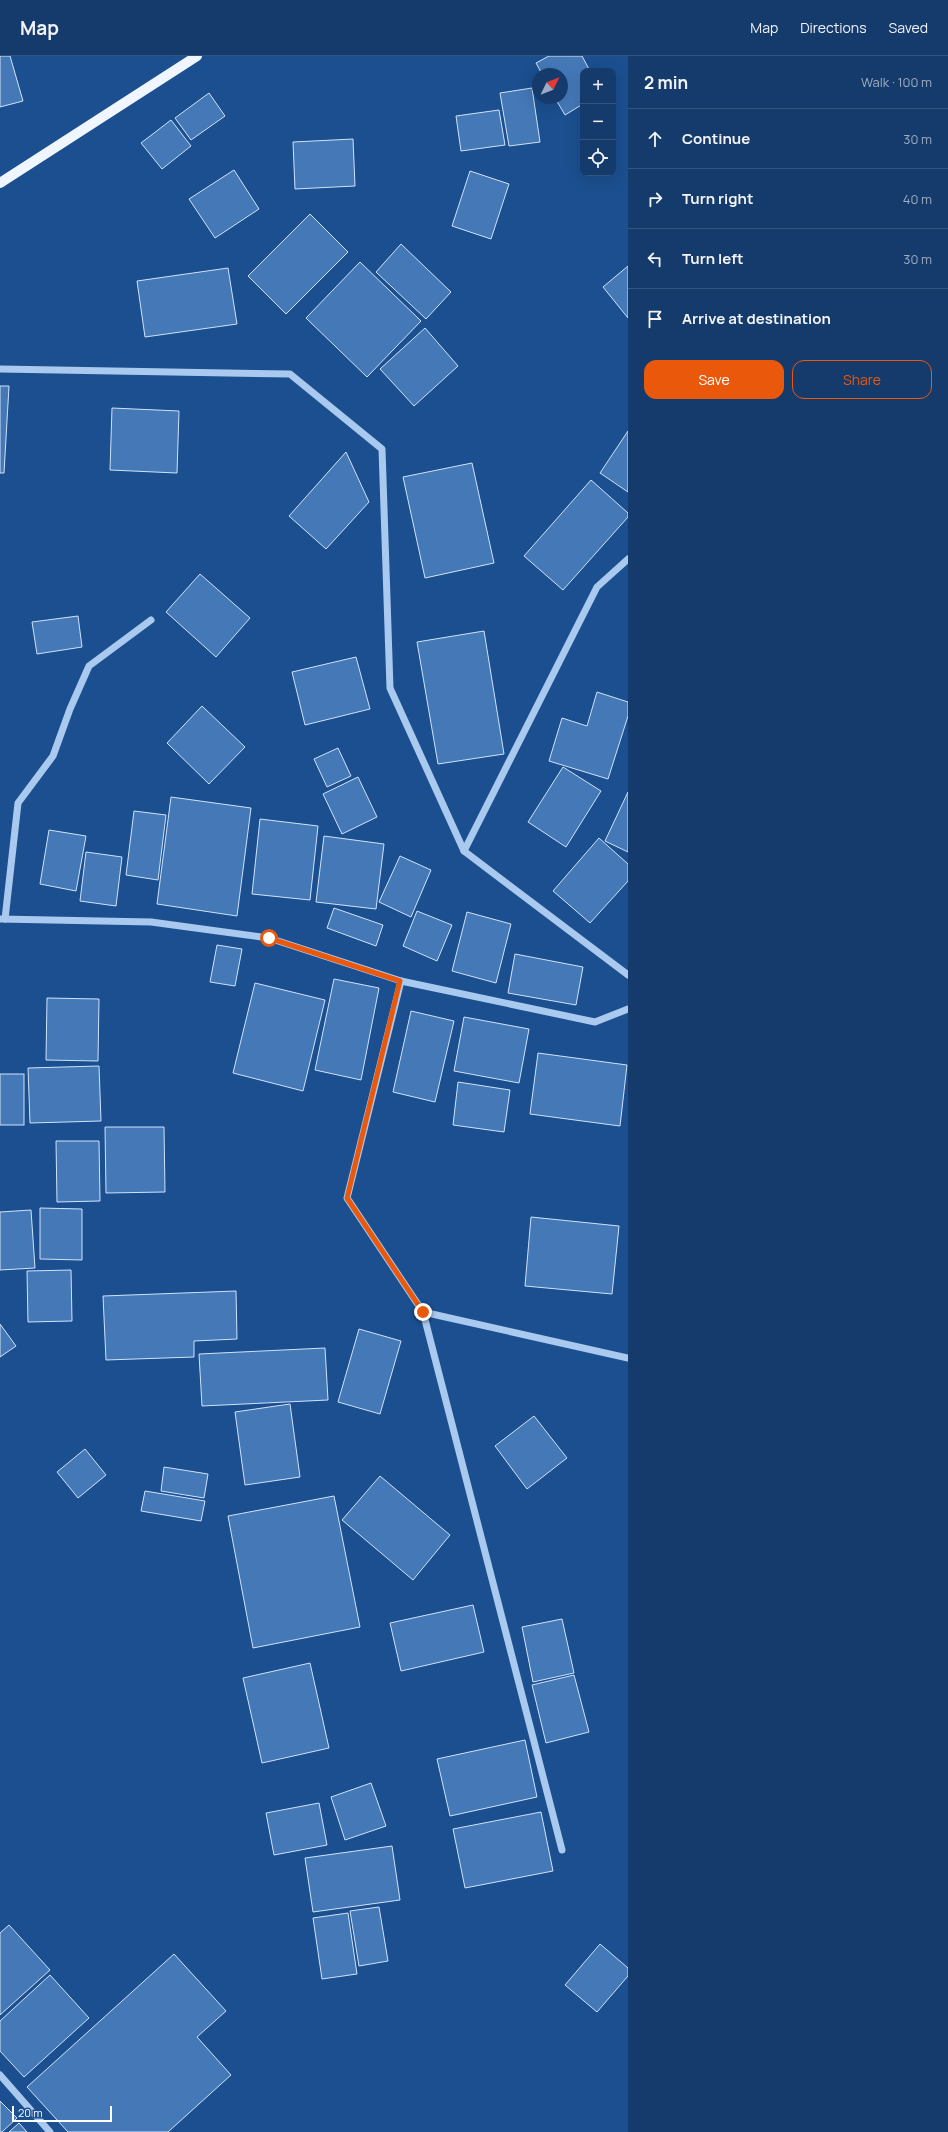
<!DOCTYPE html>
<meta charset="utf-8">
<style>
:root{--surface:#143b6b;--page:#1d4271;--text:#f1f3f6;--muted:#9dadc1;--line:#33557e;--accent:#ea580c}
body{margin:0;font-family:Manrope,sans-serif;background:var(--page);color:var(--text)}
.controls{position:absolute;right:12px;top:12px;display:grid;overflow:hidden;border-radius:8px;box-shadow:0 4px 16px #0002}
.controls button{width:36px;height:36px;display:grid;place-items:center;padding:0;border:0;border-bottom:1px solid var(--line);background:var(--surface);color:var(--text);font:20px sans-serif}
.compass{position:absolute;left:532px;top:12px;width:36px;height:36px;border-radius:50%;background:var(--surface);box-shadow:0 4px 16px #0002;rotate:47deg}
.scale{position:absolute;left:12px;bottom:10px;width:100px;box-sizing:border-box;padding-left:4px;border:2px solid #fff;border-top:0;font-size:11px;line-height:14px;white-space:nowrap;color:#fff;-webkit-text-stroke:3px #1b4f8f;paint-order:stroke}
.stop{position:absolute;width:12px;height:12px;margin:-9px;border:3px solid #ea580c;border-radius:50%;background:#fff}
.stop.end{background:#ea580c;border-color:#fff;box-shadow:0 1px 4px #0008}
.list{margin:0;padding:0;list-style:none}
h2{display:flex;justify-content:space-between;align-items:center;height:52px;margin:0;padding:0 16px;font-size:17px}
h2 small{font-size:13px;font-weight:400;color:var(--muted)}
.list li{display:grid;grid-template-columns:26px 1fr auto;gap:12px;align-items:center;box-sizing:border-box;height:60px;padding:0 16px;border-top:1px solid var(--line)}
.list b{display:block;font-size:15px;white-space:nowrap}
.list em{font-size:13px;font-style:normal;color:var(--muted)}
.actions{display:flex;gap:8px;padding:12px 16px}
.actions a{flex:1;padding:9px 0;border:1px solid var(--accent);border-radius:12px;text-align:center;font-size:14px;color:var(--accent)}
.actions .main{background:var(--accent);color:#fff}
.icon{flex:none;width:22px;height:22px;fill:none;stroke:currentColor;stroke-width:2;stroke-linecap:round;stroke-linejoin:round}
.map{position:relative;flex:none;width:628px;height:2076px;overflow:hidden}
header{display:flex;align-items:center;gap:24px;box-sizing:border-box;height:56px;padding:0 20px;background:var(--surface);border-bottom:1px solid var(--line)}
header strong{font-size:19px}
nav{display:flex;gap:22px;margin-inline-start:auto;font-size:14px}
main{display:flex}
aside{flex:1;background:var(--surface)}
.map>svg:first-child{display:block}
.building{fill:#4478b7;stroke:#cfe3fa}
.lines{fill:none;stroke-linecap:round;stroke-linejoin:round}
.minor{stroke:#a9c9ee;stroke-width:7}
.major{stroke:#f0f6ff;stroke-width:10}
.route{stroke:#ea580c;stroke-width:5}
</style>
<header>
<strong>Map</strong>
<nav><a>Map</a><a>Directions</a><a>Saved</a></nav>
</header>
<main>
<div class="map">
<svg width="628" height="2076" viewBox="0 0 628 2076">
<rect width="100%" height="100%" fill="#1b4f8f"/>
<g class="building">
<polygon points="0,0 10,0 23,45 0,51"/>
<polygon points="549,0 582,0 590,15 583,15 583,48 565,59 555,42 562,42 562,18 542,18 536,7"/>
<polygon points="532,32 540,86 509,90 500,37"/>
<polygon points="209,37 225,60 191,84 175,62"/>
<polygon points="499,54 505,89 461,95 456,60"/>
<polygon points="171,64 191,90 162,113 141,87"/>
<polygon points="353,83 355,130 295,133 293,86"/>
<polygon points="234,114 259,153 215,182 189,143"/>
<polygon points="470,115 509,128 491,183 452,170"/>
<polygon points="310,158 348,196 286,258 248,220"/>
<polygon points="401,188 451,236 426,263 376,216"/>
<polygon points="360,206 421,265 367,321 306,262"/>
<polygon points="628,210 628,262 603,231"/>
<polygon points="228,212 237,268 145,281 137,225"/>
<polygon points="425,272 458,310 414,350 380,313"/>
<polygon points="0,330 9,330 4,417 0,417"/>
<polygon points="112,352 179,355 177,417 110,414"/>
<polygon points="628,375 628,436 600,417"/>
<polygon points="346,396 369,446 326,493 289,460"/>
<polygon points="472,407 494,507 425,522 403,421"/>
<polygon points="591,424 628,457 628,461 563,534 524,500"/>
<polygon points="200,518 250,562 216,601 166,556"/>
<polygon points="78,560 82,591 37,598 32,566"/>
<polygon points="484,575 504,698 438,708 417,586"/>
<polygon points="356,601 370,653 305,669 292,616"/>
<polygon points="597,636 628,646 628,660 608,723 549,705 562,662 587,670"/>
<polygon points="202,650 245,691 209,728 167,687"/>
<polygon points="338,692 351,720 327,731 314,703"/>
<polygon points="563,711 601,735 566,791 528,766"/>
<polygon points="358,721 377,761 342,778 323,738"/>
<polygon points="628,736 628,796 605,785"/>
<polygon points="171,741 251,752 237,860 157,848"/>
<polygon points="134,755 166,759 158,824 126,819"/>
<polygon points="260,763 318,770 310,844 252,838"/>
<polygon points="49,774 86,780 76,835 40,828"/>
<polygon points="324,780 384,788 376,853 316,846"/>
<polygon points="599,782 628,808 628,825 590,867 553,835"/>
<polygon points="86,796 122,801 116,850 80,845"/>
<polygon points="400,800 431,814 411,861 379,846"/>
<polygon points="334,852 383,869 376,890 327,872"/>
<polygon points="417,855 452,869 437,905 403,890"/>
<polygon points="467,856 511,868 496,927 452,915"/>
<polygon points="217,889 242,893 235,930 210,926"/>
<polygon points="515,898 583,911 576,949 508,937"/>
<polygon points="334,923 379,932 361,1024 315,1014"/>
<polygon points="255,927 325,944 303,1035 233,1017"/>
<polygon points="47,942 99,943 98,1005 46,1004"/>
<polygon points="411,955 454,965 435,1046 393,1036"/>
<polygon points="464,961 529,973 519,1027 454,1015"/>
<polygon points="538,997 627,1009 620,1070 530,1058"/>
<polygon points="99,1010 101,1065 30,1067 28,1012"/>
<rect x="0" y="1018" width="24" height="51"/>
<polygon points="458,1026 510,1034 504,1076 453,1069"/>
<polygon points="105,1071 164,1071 165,1136 106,1137"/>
<polygon points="56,1085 99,1085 100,1145 57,1146"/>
<polygon points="40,1152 82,1153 82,1204 40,1203"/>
<polygon points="31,1154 35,1212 0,1214 0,1156"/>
<polygon points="531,1161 619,1170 612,1238 525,1230"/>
<polygon points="71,1214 72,1265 28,1266 27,1215"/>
<polygon points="236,1235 237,1283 194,1285 194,1301 106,1304 103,1240"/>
<polygon points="0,1268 16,1290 0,1301"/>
<polygon points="359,1273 401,1285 380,1358 338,1346"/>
<polygon points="325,1292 328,1344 202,1350 199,1298"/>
<polygon points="290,1348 300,1421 245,1429 235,1356"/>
<polygon points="534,1360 567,1402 527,1433 495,1390"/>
<polygon points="85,1393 106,1419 78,1442 57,1416"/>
<polygon points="164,1411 208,1418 204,1442 161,1435"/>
<polygon points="380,1420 450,1479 413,1524 342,1464"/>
<polygon points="145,1435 205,1445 201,1465 141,1455"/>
<polygon points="334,1440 360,1571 253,1592 228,1460"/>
<polygon points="473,1549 484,1596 401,1615 390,1567"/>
<polygon points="562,1563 574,1617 533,1626 522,1571"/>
<polygon points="310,1607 329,1692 262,1707 243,1622"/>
<polygon points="574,1619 589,1676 546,1687 532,1629"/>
<polygon points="525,1684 537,1741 450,1760 437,1703"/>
<polygon points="371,1727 386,1770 345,1784 331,1741"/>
<polygon points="319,1747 327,1789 274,1799 266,1757"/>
<polygon points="541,1756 553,1815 465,1832 453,1773"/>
<polygon points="392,1790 400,1844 313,1856 305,1802"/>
<polygon points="379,1851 388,1905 359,1910 350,1855"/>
<polygon points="348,1857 357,1918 322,1923 313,1862"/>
<polygon points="9,1869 50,1914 0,1959 0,1877"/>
<polygon points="600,1888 628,1912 628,1920 597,1956 565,1929"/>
<polygon points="174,1898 226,1955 197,1981 231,2019 168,2076 68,2076 27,2031"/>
<polygon points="50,1919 89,1962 24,2021 0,1995 0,1965"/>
<polygon points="0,2045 17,2062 2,2076 0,2076"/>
<polygon points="19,2067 27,2076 9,2076"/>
</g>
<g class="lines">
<g class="minor">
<polyline points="0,313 290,318 382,393 390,632 464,795 628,919"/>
<polyline points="464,795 597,531 628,503"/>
<polyline points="0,863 151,866 269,882 401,925"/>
<polyline points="5,863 18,747 53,700 70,653 89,610 151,564"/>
<polyline points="423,1256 628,1302"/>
<polyline points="562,1794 423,1256 347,1142 401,925 595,966 628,953"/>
<polyline points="0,2019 50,2076"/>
</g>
<polyline class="major" points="0,127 197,0"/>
</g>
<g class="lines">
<polyline class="route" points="269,882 400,925 347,1142 423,1256"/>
</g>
</svg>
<div class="controls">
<button>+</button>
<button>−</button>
<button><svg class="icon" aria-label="locate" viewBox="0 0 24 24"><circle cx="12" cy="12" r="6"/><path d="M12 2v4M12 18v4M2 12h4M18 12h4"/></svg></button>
</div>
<svg class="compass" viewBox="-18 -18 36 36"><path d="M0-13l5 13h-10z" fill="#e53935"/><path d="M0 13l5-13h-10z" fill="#9dadc1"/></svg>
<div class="scale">20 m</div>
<div class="stop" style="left:269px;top:882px"></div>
<div class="stop end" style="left:423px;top:1256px"></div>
</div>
<aside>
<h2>2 min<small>Walk · 100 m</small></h2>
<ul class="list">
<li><svg class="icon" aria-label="ahead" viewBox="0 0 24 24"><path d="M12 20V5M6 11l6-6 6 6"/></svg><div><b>Continue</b></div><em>30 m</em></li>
<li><svg class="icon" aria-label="right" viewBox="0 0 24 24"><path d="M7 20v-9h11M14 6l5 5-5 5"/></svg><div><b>Turn right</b></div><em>40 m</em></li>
<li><svg class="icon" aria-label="left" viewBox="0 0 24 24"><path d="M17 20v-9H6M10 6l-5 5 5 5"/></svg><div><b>Turn left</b></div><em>30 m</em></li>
<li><svg class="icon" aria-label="arrive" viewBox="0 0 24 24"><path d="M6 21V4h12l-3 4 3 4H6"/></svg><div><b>Arrive at destination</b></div></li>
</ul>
<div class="actions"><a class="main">Save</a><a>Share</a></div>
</aside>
</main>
